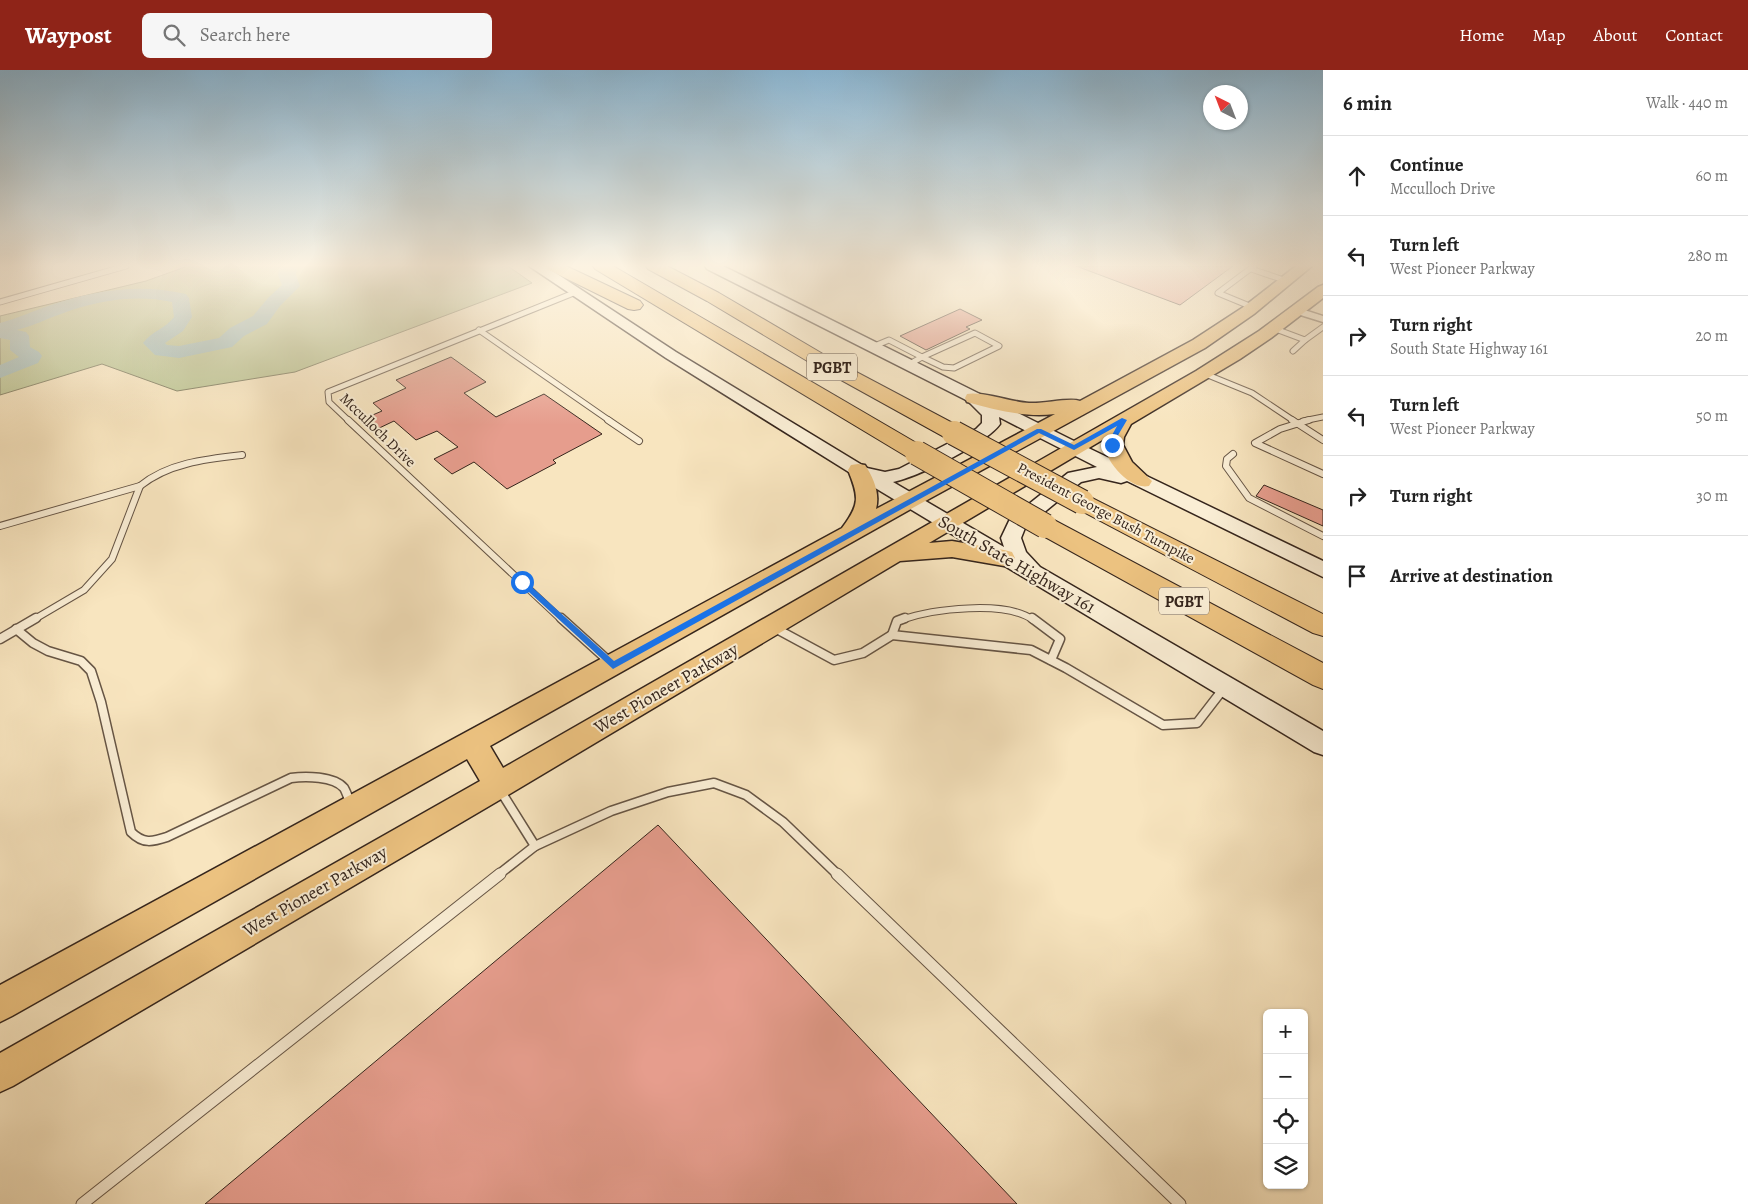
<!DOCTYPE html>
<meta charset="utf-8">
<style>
:root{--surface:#fff;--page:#f6f6f6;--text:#222;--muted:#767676;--line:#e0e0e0;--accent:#8f2418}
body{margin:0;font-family:Alegreya,serif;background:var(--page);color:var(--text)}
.controls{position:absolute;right:15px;bottom:15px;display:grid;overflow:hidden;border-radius:8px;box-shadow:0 1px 4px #0004}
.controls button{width:45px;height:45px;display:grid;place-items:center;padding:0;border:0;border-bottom:1px solid var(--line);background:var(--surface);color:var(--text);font:25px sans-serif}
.compass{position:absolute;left:1203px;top:15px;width:45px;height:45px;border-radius:50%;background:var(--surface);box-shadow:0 1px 4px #0004;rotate:318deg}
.stop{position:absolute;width:15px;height:15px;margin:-11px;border:4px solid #1a73e8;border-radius:50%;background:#fff}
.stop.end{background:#1a73e8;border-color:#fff;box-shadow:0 1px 5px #0008}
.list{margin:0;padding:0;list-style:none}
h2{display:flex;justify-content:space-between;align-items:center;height:65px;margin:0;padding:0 20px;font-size:21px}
h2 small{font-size:16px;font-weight:400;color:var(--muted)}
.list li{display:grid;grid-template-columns:32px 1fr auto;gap:15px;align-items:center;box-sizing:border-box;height:80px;padding:0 20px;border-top:1px solid var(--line)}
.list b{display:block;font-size:19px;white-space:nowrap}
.list p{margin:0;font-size:16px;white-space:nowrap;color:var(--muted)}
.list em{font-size:16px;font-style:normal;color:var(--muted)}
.icon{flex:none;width:28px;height:28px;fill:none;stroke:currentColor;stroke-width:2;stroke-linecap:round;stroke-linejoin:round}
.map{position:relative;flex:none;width:1323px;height:1134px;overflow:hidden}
header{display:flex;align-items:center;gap:30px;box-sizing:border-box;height:70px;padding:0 25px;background:var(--accent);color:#fff}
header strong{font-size:24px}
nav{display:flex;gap:28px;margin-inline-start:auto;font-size:18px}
.search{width:350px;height:45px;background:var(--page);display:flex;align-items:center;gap:12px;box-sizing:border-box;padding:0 18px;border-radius:8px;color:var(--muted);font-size:19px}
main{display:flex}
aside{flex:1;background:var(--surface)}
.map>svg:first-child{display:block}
.green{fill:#bcc592;stroke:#787557}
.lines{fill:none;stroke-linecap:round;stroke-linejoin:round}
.river{fill:#a1bdbb;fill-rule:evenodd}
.building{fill:#e69d8d;stroke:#35251c}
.service-far3-casing{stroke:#665545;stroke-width:7}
.service-far2-casing{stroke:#665545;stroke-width:8}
.service-far1-casing{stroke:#665545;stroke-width:11}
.service-casing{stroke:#665545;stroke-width:13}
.minor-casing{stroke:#665545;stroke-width:3}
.secondary-casing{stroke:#35251c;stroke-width:3}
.primary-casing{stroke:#35251c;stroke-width:3}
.motorway-casing{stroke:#35251c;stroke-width:2}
.service-far3{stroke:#faeed5;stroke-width:5}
.service-far2{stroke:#faeed5;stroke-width:6}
.service-far1{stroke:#faeed5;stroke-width:8}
.service{stroke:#faeed5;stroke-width:11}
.minor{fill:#faeed5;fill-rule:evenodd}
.secondary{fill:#faeed5;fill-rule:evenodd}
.primary{fill:#ecc280;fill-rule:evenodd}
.motorway{fill:#ecc280;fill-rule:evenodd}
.motorway-bridge-casing{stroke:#35251c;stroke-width:26;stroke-linecap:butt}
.motorway-bridge{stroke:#ecc280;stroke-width:24}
.route{fill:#1a73e8}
.labels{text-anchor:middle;stroke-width:4;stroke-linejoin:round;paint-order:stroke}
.far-street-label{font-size:15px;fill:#35251c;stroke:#faeed5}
.shield{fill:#faeed5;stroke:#706154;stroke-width:1}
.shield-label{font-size:16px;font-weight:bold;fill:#35251c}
.street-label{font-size:18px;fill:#35251c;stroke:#faeed5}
</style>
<header>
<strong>Waypost</strong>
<div class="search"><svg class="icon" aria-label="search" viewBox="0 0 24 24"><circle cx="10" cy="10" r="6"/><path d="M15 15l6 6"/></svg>Search here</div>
<nav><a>Home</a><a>Map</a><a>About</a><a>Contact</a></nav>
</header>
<main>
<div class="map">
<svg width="1323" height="1134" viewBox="0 0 1323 1134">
<rect width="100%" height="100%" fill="#f8e5bf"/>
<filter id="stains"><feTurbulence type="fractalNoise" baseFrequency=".004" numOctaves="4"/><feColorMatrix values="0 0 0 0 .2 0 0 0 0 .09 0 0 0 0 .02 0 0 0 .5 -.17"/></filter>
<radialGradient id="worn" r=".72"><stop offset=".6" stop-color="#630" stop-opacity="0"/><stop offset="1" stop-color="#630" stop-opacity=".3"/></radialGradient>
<polygon class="green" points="188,196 508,196 532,213 295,302 177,321 102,294 0,325 0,246 146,211"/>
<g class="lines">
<path class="river" d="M280,196H297L296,205L300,216L280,236L267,254L244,266L232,277L179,288L155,285L143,273C151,262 166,258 174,247L172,232C134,224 96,231 61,244C46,249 33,256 17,260L26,262L29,266L30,277L39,282L42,286L38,293L0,308V295L19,287L10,280V270L0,268V253C18,248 33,241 51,235C95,220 140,213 186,224L189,228L192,247L183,261L165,273L167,275L179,276L219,268L230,258L253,246L268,228L282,215L278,205Z"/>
</g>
<g class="building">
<polygon points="1076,196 1233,196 1180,235"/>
<polygon points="960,239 982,250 966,257 970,259 926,280 900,266"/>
<polygon points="451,287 486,312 464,323 496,347 544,324 602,364 553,390 556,393 507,419 474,392 452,404 434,389 458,377 437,361 416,370 394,351 373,361 361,350 382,341 373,333 406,318 396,310"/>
<polygon points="1264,415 1323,440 1323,456 1256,426"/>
<polygon points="658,755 1017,1134 205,1134"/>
</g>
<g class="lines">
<g class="service-far3-casing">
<g id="service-far3">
<polyline points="1251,199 1287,211"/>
<polyline points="0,232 126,196"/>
<polyline points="1252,237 1218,223 1254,196"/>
<polyline points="1273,258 1305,270 1323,257"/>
<polyline points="479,260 610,351"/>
<polygon points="975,263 999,276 954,298 943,297 922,287"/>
<polyline points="872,277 889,270 922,287 908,295"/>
<polyline points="1293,281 1305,270"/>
<polyline points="1203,303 1252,323 1294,351"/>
<polyline points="349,351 329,332 328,322 576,222"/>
<polyline points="1303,351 1323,347"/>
</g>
</g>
<g class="service-far2-casing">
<g id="service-far2">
<polyline points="348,350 562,550"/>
<polyline points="608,350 639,371"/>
<polyline points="1292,350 1323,370"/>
<polyline points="1309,350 1280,359 1255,373 1323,404"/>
<polyline points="1233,384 1227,389 1226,396 1249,428 1323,466"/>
<polyline points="0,456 140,416"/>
<path d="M33,550L84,520L112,489L140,416C168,393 206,389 242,385"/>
<path d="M901,550C932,539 1006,530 1033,550"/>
</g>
</g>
<g class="service-far1-casing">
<g id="service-far1">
<polyline points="561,548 612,594"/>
<polyline points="1032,548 1060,569 1051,590"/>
<polyline points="773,557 834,590 863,583 892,565 1031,580 1066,598 1163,655 1197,653 1224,618"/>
<path d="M16,559L33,573L48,581L81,591L91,601L101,632L131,762C143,774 152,772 167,767L291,708C305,706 334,706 344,718C347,723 349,731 352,736"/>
<polyline points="892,565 897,551 905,548"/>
<polyline points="0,569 36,548"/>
<polyline points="535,776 611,741 668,722 714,713 746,725 783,752 838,805"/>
<polyline points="498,805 535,776 500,720"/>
</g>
</g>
<g class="service-casing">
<g id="service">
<polyline points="837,804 1180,1134"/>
<polyline points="82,1134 500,804"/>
</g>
</g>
<g class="minor-casing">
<polygon id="minor" points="1298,238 1323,246 1323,252 1294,243 1293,241 1294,239"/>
</g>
<g class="secondary-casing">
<path id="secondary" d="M529,196H545L676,282L867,398L885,402L899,399L976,359L982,353V345L968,331L707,199L705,196H723L1080,374L1323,491V507L1127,411L1121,413L1099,408L1081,412L1025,458L1021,468L1026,482L1040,497L1323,661V685L1314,682L852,404L666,288ZM999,347L1097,397L1068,403L1010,449L1001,468L1004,477L893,412C917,407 986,374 1000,354Z"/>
</g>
<g class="primary-casing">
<path id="primary" d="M1296,196H1312L1254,244L1205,278L918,435L490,676L503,698L1196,301L1259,261L1318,217L1323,215V228L1271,268L1240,289L1131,354L1124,367L1123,375L1132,392L1152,411L1149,416C1129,421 1101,387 1104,369L929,473L952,471L1004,480L1012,482L1015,488L1012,494L1004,496L952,487L900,491L508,725L13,1016L0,1022V983L480,711L467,689L12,946L0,952V915L842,458C860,434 859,427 848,400L851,395L858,394L865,395C874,408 880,424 876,439L1055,344C1026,348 996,340 967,332L965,328L967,324C981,321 1012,332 1029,333C1044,334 1070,327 1080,331L1193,270L1242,238Z"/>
</g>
<g class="motorway-casing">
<g id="motorway">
<polygon points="545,196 566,196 640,231 643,235 640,239 634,240 628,239 547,199"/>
<polygon points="593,196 613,196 925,378 928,383 925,388 917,390 909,388 595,199"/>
<polygon points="646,196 667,196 719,223 828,287 962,358 965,363 962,368 954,369 946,368 814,295 707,231 648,199"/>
<polygon points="1082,424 1090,427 1323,544 1323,566 1313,563 1074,437 1070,432 1074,427"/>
<polygon points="1045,448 1054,450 1323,593 1323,619 1313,615 1036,462 1033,456 1036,450"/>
</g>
</g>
<use href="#service-far3" class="service-far3"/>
<use href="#service-far2" class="service-far2"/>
<use href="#service-far1" class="service-far1"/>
<use href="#service" class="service"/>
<use href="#minor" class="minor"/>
<use href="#secondary" class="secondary"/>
<use href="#primary" class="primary"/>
<use href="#motorway" class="motorway"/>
<g class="motorway-bridge-casing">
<g id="motorway-bridge">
<polyline points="954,363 1082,432"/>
<polyline points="917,383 1045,456"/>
</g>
</g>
<use href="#motorway-bridge" class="motorway-bridge"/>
</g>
<linearGradient id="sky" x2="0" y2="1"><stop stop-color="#8bb8d6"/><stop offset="0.55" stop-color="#fcf3e2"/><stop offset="1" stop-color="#fcf3e2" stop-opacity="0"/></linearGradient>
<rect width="1323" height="355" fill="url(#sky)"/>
<polygon class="route" points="1122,348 1127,350 1117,367 1116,375 1112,377 1109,375 1111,367 1117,356 1074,380 1039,363 613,599 518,512 519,510 524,510 614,591 1037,359 1041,359 1074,375"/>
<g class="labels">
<g class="far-street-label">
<text transform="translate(378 360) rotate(44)" y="5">Mcculloch Drive</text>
<text transform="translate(1106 443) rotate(28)" y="5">President George Bush Turnpike</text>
</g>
<g class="shield">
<rect x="807" y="283.5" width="50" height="27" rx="4"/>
<rect x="1159" y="517.5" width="50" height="27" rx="4"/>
</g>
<g class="shield-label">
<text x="832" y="303">PGBT</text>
<text x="1184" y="537">PGBT</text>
</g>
<g class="street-label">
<text transform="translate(1017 494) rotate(30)" y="6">South State Highway 161</text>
<text transform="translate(666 618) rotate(-30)" y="6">West Pioneer Parkway</text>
<text transform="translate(315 821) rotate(-30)" y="6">West Pioneer Parkway</text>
</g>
</g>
<rect width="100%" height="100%" filter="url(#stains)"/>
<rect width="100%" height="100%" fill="url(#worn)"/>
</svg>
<div class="controls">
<button>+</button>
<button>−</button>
<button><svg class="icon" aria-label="locate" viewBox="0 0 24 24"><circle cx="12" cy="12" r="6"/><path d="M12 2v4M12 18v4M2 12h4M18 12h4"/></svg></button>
<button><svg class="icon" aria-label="layers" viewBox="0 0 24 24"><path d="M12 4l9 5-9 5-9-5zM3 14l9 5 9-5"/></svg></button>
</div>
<svg class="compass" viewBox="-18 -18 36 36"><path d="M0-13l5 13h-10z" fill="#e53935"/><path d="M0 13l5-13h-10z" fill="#767676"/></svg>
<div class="stop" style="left:522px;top:512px"></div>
<div class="stop end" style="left:1112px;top:375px"></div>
</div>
<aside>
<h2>6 min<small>Walk · 440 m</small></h2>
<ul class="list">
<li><svg class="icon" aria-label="ahead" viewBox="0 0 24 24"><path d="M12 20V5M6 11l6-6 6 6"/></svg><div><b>Continue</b><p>Mcculloch Drive</p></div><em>60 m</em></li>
<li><svg class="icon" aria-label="left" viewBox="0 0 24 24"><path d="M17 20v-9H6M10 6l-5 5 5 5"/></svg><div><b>Turn left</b><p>West Pioneer Parkway</p></div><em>280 m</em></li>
<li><svg class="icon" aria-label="right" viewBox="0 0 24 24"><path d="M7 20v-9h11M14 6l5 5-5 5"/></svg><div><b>Turn right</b><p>South State Highway 161</p></div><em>20 m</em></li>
<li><svg class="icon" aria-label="left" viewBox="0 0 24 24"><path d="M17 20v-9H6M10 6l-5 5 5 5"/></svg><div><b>Turn left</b><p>West Pioneer Parkway</p></div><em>50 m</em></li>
<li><svg class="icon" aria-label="right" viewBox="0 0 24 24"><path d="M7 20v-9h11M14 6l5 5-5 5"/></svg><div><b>Turn right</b></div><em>30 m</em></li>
<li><svg class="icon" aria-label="arrive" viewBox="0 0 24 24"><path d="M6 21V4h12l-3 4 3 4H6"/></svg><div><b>Arrive at destination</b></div></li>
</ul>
</aside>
</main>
